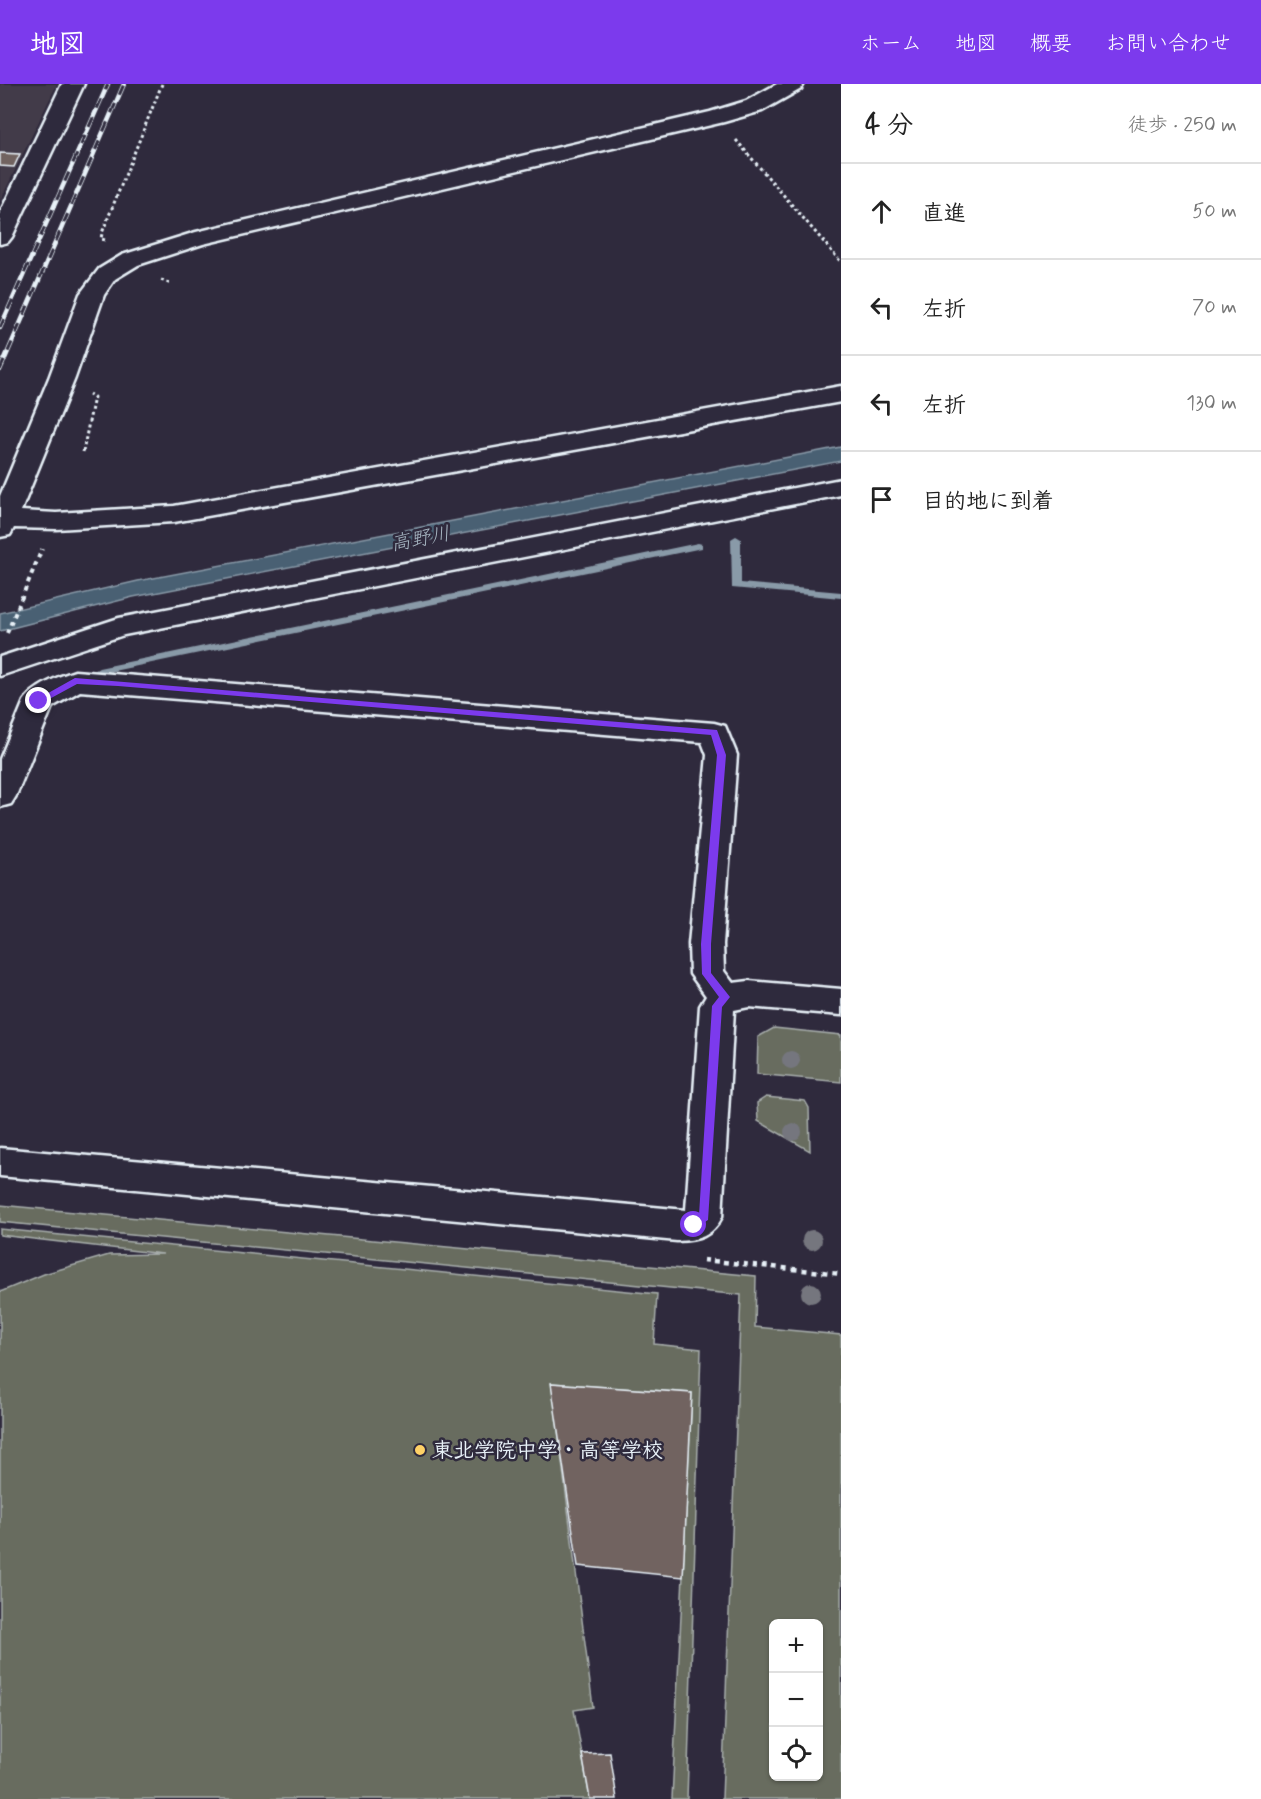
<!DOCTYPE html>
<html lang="ja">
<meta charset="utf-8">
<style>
:root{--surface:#fff;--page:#f6f6f6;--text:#222;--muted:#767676;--line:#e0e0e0;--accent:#7c3aed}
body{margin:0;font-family:Mynerve,"Klee One",sans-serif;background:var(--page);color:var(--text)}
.controls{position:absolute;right:18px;bottom:18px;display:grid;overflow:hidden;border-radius:9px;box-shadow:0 2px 4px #0004}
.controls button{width:54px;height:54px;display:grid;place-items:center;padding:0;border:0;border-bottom:2px solid var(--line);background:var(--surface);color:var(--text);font:30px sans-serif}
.stop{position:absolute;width:18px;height:18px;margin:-14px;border:4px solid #7c3aed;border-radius:50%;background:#fff}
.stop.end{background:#7c3aed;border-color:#fff;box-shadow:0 2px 6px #0008}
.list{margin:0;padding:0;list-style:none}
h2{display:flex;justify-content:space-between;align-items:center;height:78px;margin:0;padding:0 24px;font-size:26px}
h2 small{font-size:20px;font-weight:400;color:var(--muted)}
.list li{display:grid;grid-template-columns:39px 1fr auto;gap:18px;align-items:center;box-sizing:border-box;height:96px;padding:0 24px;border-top:2px solid var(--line)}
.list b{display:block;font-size:22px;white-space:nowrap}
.list em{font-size:20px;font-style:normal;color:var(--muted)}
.icon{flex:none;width:33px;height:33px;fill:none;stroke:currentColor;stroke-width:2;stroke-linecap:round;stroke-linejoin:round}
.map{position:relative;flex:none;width:841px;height:1715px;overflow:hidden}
header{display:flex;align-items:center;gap:36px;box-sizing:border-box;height:84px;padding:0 30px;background:var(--accent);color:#fff}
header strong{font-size:28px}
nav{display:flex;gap:33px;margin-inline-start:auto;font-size:21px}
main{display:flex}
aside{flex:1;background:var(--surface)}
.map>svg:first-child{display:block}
.built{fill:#433b48}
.green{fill:#676c5f;stroke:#a8aeac;stroke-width:1.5;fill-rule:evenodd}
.water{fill:#496073;stroke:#899aa8;stroke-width:1.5}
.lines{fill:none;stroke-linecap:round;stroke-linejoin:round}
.stream{fill:#899aa8;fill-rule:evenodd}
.building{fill:#716460;stroke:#e8f1f8;stroke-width:1.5}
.minor-casing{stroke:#e8f1f8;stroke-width:5}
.path-far2{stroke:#e8f1f8;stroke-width:3;stroke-dasharray:3 3;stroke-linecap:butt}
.path-far1{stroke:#e8f1f8;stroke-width:4;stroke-dasharray:4.5 4.5;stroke-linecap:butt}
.path{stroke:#e8f1f8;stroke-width:4.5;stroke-dasharray:5 5;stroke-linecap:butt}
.minor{fill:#2f2a3d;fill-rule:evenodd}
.rail-casing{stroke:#e8f1f8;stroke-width:4.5}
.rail{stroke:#2f2a3d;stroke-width:3;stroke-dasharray:10;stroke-linecap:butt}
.tree{fill:#75767e}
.route{fill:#7c3aed}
.poi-dot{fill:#ffd166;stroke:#2f2a3d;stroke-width:2}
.labels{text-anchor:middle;stroke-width:5;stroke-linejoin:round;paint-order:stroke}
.water-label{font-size:20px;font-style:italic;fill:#a8b7c3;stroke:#2f2a3d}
.near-poi-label{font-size:21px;font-weight:bold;fill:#e8f1f8;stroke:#2f2a3d;text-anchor:start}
</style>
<header>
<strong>地図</strong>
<nav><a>ホーム</a><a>地図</a><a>概要</a><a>お問い合わせ</a></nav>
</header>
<main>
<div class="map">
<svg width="841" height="1715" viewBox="0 0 841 1715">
<rect width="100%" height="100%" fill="#2f2a3d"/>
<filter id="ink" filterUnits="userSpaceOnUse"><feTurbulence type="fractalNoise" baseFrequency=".0167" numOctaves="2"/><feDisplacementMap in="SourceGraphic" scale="12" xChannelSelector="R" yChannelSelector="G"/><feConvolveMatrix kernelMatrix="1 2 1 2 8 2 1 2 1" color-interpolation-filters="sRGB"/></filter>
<g filter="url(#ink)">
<polygon class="built" points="0,0 57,0 0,117"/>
<g class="green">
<polygon points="774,944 841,951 841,998 757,990 758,953"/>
<polygon points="766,1013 805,1017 809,1024 810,1067 758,1037 757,1019"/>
<path d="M0,1121L756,1192L755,1243L841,1251V1715H722L741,1211L0,1138ZM774,1540H818V1692H774Z"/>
<polygon points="0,1145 657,1210 654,1260 701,1265 687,1715 672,1715 692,1309 552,1299 593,1623 574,1626 590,1715 0,1715 0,1208 44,1190 109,1171 163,1170 0,1151"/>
</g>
<polygon class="water" points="841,363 841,377 133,513 0,547 0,529 138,497"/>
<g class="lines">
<g class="stream">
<polygon points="736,452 741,455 741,499 841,508 841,514 732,504 731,455"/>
<polygon points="698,459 702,460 702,464 99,590 94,587 99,584"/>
</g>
</g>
<g class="building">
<polygon points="0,69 20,70 14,83 0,82"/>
<polygon points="551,1299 692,1309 683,1493 578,1482"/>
<polygon points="610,1669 617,1715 590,1715 582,1670"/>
</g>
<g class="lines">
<g class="minor-casing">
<g id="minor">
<polygon points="62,0 84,0 12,153 8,158 0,160 0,129"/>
<polygon points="777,0 804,0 801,5 762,27 724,38 203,160 138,181 115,195 104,211 75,294 21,427 56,429 174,422 841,302 841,318 174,438 56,445 14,444 10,451 0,453 0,412 49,294 80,210 99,185 122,171 196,148 710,28 746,17"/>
<polygon points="841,395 841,411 124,551 0,592 0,573 119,534"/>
<path d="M75,587L714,639L725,642L737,671L723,860L724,887L733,899L749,897L841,905V931L749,923L734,926L722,1133C712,1153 698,1156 677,1157L0,1092V1064L686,1126L700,922L706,912L690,890L689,860L707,671L702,658L80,607L52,623L16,712L11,720L0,723V675L24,617C33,603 59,592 75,587Z"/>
</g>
</g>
<g class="path-far2">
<polyline points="736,56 841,178"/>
<polyline points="105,156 101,155 102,149 162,0"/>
<polyline points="161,196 171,200"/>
<polyline points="83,368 94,313 89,310"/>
</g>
<polyline class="path-far1" points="7,549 42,465"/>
<polyline class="path" points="703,1176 841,1190"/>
<use href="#minor" class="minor"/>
<g class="rail-casing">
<g id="rail">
<polyline points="0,244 108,0"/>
<polyline points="0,286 124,0"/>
</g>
</g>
<use href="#rail" class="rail"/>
</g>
<g class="tree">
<circle cx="791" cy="976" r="9"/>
<circle cx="793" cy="1048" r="9"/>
<circle cx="812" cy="1156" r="10"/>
<circle cx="811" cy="1209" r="10"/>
</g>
</g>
<polygon class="route" points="75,594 717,646 726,671 711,860 711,889 730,913 722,923 708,1136 694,1145 689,1141 699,1131 712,922 719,913 702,890 701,860 717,671 711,651 118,602 77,600 42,619 34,617"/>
<circle class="poi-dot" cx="420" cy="1366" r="6"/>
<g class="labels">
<g class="water-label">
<text transform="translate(420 454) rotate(-11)" y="7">高野川</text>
</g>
<g class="near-poi-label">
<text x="432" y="1373">東北学院中学・高等学校</text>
</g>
</g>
</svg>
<div class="controls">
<button>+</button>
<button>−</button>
<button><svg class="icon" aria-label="locate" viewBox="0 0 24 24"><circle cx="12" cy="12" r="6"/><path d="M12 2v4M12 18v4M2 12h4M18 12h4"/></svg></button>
</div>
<div class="stop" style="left:694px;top:1141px"></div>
<div class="stop end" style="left:39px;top:617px"></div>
</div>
<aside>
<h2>4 分<small>徒歩 · 250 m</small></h2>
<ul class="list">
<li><svg class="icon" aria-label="ahead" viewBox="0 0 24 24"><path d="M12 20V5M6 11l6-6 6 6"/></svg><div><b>直進</b></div><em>50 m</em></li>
<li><svg class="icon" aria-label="left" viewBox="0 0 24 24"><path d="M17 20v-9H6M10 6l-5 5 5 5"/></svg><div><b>左折</b></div><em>70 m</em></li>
<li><svg class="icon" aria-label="left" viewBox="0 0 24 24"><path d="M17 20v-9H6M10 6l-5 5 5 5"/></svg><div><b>左折</b></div><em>130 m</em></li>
<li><svg class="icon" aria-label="arrive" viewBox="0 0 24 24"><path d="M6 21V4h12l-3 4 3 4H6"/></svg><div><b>目的地に到着</b></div></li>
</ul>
</aside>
</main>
